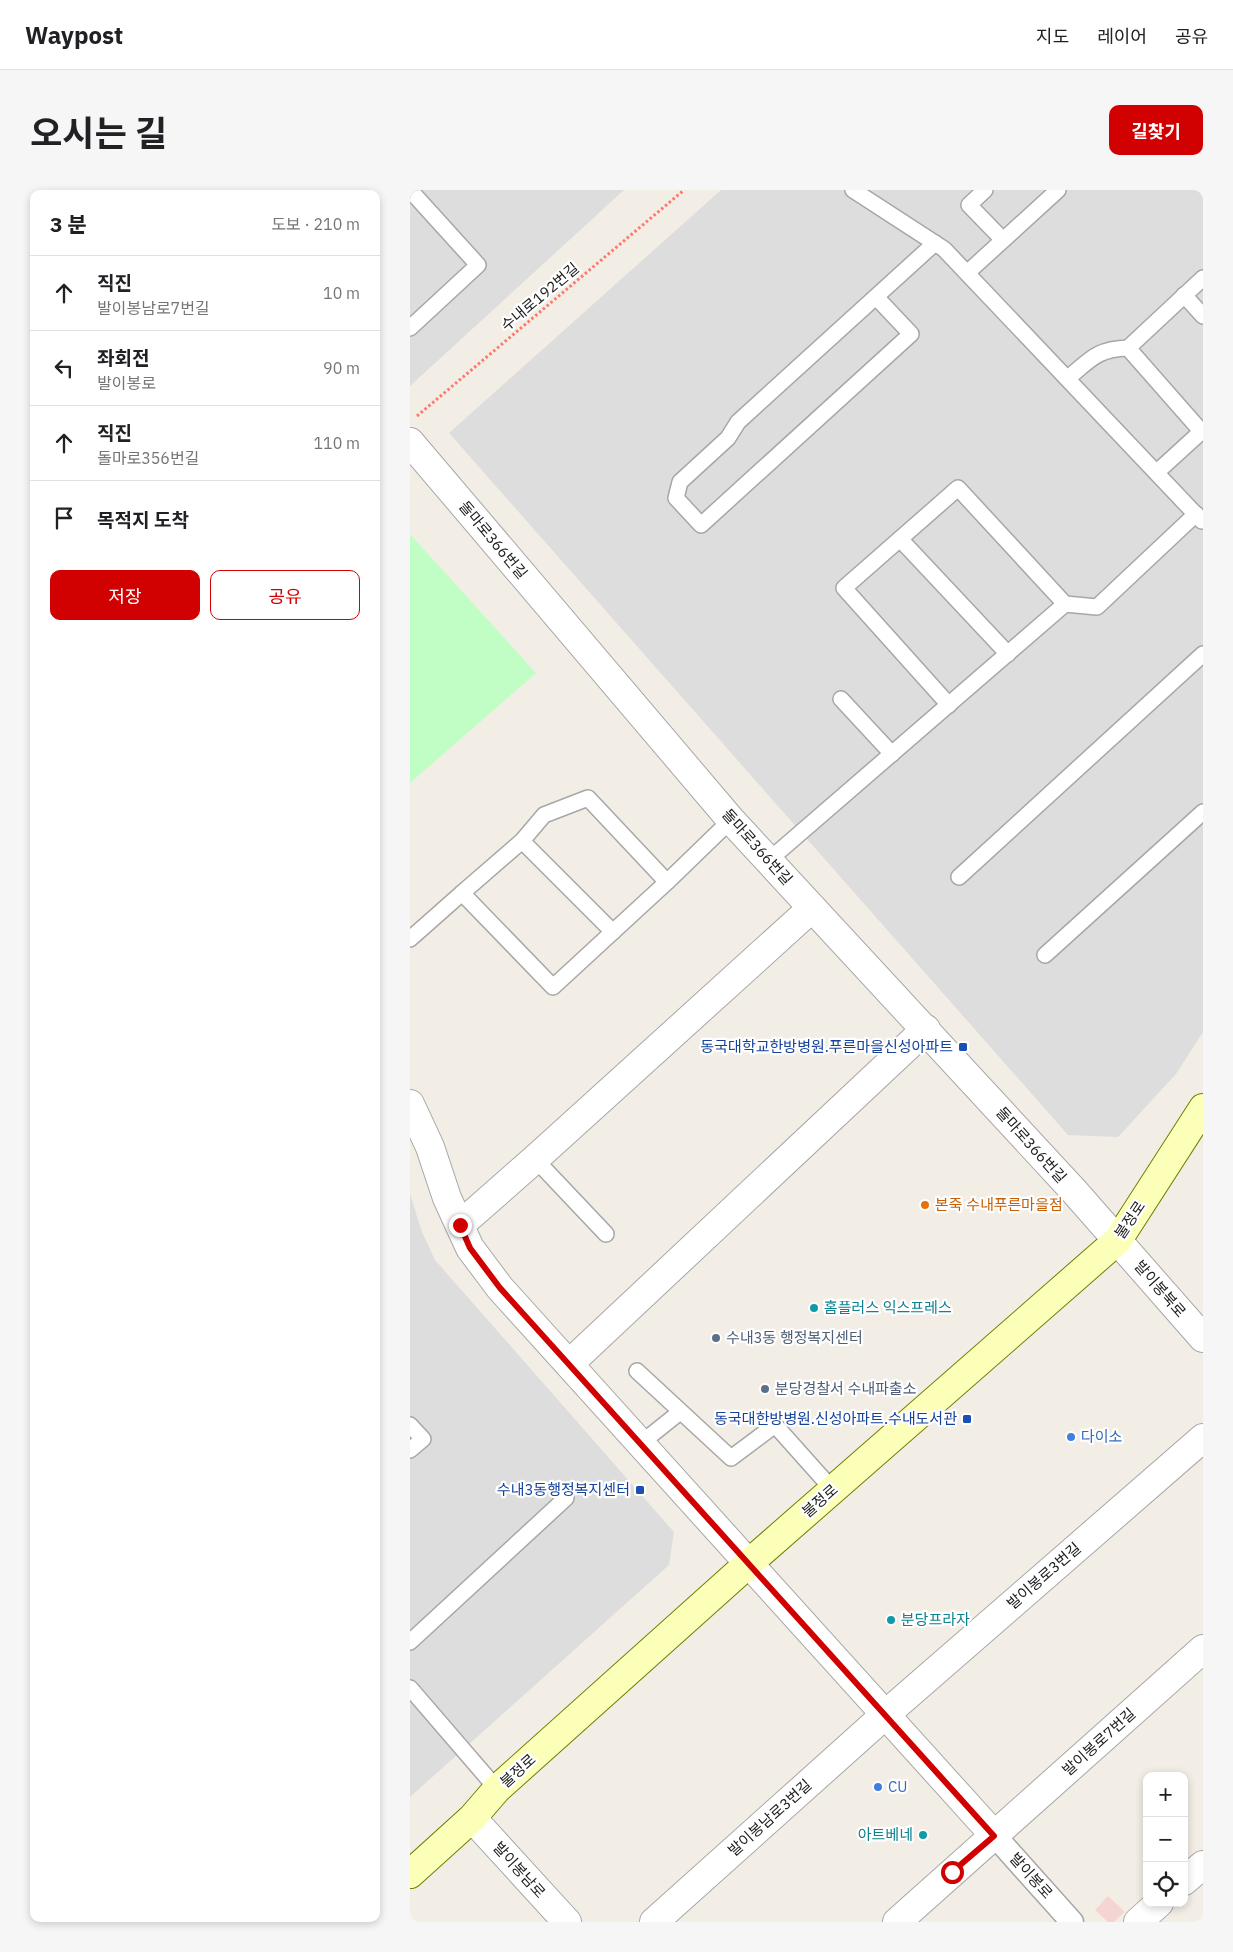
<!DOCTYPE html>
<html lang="ko">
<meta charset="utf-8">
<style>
:root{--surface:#fff;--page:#f6f6f6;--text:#202124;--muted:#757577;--line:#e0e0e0;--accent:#d10001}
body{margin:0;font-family:"IBM Plex Sans","Noto Sans KR",sans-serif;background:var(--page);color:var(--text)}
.controls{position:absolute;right:15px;bottom:15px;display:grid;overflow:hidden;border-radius:10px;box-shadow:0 2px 8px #0003}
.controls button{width:45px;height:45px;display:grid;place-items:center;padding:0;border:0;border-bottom:1px solid var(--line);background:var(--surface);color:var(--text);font:25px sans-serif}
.stop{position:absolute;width:15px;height:15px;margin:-11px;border:4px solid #d10001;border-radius:50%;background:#fff}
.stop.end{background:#d10001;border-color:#fff;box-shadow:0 1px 5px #0008}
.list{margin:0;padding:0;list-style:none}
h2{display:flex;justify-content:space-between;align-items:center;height:65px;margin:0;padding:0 20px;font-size:21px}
h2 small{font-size:16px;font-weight:400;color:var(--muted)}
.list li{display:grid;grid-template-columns:32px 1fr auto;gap:15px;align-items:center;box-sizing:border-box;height:75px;padding:0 20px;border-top:1px solid var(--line)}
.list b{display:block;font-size:19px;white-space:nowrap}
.list p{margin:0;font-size:16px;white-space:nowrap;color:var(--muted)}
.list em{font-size:16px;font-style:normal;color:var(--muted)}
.actions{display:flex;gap:10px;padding:15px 20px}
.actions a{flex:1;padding:11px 0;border:1px solid var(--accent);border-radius:10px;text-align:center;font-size:18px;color:var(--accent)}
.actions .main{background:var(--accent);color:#fff}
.icon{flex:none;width:28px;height:28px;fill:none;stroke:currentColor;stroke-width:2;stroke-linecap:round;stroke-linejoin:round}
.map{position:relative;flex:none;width:793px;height:1732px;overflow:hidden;border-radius:10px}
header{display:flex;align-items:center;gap:30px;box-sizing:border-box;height:70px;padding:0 25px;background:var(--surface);border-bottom:1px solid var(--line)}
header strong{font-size:24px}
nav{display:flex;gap:28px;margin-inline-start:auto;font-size:18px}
.intro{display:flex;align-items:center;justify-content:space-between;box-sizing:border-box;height:120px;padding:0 30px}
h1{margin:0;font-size:35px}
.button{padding:12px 22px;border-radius:10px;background:var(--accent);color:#fff;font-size:18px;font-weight:700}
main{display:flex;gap:30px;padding:0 30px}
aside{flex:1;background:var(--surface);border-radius:10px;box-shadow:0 2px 8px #0003}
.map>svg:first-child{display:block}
.residential{fill:#dedddd}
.commercial{fill:#f4d5d4}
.park{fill:#c0fec5}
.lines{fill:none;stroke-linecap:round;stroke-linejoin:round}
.service-casing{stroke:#a7a7a7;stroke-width:18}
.pedestrian-casing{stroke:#a7a7a7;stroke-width:25}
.minor-casing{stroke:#a7a7a7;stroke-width:30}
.secondary-casing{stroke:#717f00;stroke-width:30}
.path{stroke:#ff786a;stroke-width:3;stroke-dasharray:2.5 2.5;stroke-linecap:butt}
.service{stroke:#fff;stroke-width:15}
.pedestrian{stroke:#fff;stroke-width:22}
.minor{stroke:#fff;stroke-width:28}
.secondary{stroke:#fcffb7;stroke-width:28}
.route{stroke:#d10001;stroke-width:6}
.transit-dot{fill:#1a4fb4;stroke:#fff;stroke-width:2}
.food-dot{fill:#e8710a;stroke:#fff;stroke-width:2}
.culture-dot{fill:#0f9aa8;stroke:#fff;stroke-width:2}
.service-dot{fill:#5c6f8a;stroke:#fff;stroke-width:2}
.shop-dot{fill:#3f7fe0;stroke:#fff;stroke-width:2}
.labels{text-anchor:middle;stroke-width:4.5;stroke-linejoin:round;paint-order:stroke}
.street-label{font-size:15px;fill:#202020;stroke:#fff}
.transit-label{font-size:15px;fill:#164399;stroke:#fff;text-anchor:end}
.food-label{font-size:15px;fill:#c56008;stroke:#fff;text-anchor:start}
.culture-label{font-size:15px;fill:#0d838f;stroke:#fff;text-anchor:start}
.service-label{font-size:15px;fill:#4e5e75;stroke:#fff;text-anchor:start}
.shop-label{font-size:15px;fill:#366cbe;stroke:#fff;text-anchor:start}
</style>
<header>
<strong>Waypost</strong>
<nav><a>지도</a><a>레이어</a><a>공유</a></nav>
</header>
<div class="intro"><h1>오시는 길</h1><a class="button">길찾기</a></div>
<main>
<aside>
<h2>3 분<small>도보 · 210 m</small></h2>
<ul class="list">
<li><svg class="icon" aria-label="ahead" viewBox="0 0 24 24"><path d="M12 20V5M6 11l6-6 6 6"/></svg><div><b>직진</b><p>발이봉남로7번길</p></div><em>10 m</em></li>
<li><svg class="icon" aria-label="left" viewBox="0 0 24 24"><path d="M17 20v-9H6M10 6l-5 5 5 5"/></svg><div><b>좌회전</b><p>발이봉로</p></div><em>90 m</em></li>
<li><svg class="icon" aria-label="ahead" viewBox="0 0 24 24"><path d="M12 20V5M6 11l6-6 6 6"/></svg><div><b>직진</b><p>돌마로356번길</p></div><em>110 m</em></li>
<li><svg class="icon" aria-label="arrive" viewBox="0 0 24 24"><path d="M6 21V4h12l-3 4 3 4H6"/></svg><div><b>목적지 도착</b></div></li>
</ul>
<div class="actions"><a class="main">저장</a><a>공유</a></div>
</aside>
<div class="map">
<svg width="793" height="1732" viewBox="0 0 793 1732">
<rect width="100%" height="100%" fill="#f2eee6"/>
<g class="residential">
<polygon points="0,0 214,0 0,196"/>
<polygon points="311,0 793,0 793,842 766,884 708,947 658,945 39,243"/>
<polygon points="0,1004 12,1042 25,1070 264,1342 259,1375 0,1607"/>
</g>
<polygon class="commercial" points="698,1706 715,1722 704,1732 698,1732 685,1720"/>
<polygon class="park" points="0,344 126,483 0,593"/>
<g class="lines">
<g class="service-casing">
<g id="service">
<polyline points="0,0 68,75 0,138"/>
<polyline points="443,0 534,59 792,331"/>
<polyline points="575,0 559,15 593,50"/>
<polyline points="557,83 648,0"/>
<polyline points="774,105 793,126"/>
<polyline points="466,107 501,144 291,335 266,308 270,292 318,248 328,232 525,53"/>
<polyline points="718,158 791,241"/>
<path d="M658,188C681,169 687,159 718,158L793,88"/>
<polyline points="747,282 793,240"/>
<polyline points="490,349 598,464"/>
<polyline points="431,509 482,564"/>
<polyline points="539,515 434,398 548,298 655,414"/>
<polyline points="112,651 203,742"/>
<polyline points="359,670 655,414 687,417 786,324"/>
<polyline points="549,687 793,464"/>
<polyline points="52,703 112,651 134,625 178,608 257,692"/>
<polyline points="0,749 52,703 143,797 257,692 321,630"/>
<polyline points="635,765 793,622"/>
<polyline points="125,969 196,1044"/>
<polyline points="227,1181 321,1268 365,1235 423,1300"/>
<polyline points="0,1235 13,1249 0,1260"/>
<polyline points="230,1254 270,1222"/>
<polyline points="0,1452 156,1308"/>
<polyline points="0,1498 87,1599"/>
</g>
</g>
<g class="pedestrian-casing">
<polyline id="pedestrian" points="585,1646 662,1732"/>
</g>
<g class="minor-casing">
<g id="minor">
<polyline points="0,252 321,630 664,1001 793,1148"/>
<polyline points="0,914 20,957 37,1008 60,1058 90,1098 585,1646"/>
<polyline points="50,1035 125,969 402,718"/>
<polyline points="159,1174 516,839"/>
<polyline points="62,1628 157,1732"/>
<polyline points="774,1691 793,1675"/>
<polyline points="244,1732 476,1524 793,1248"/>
<polyline points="487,1732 793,1459"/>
<polyline points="728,1732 749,1713"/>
</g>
</g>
<g class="secondary-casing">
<polyline id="secondary" points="0,1684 62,1628 87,1599 338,1374 708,1050 793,918"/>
</g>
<polyline class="path" points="7,226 274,0"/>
<use href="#service" class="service"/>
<use href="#pedestrian" class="pedestrian"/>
<use href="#minor" class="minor"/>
<use href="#secondary" class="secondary"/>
</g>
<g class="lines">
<polyline class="route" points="50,1035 60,1058 90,1098 584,1646 542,1682"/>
</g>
<g class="transit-dot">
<rect x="548" y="852" width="10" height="10" rx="2.5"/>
<rect x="552" y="1224" width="10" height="10" rx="2.5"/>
<rect x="225" y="1295" width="10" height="10" rx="2.5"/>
</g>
<circle class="food-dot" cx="515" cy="1015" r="5"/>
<g class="culture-dot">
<circle cx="404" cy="1118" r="5"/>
<circle cx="481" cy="1430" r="5"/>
<circle cx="513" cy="1645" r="5"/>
</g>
<g class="service-dot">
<circle cx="306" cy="1148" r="5"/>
<circle cx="355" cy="1199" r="5"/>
</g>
<g class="shop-dot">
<circle cx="661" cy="1247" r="5"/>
<circle cx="468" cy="1597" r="5"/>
</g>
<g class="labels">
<g class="street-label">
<text transform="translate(130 107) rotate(-40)" y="5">수내로192번길</text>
<text transform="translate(83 350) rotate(50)" y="5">돌마로366번길</text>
<text transform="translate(347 657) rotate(48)" y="5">돌마로366번길</text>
<text transform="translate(621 955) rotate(48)" y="5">돌마로366번길</text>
<text transform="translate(720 1030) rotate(-56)" y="5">불정로</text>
<text transform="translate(750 1099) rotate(49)" y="5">발이봉북로</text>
<text transform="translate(410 1311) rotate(-41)" y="5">불정로</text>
<text transform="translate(634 1386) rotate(-41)" y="5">발이봉로3번길</text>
<text transform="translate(689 1552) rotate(-42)" y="5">발이봉로7번길</text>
<text transform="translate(108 1581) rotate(-42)" y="5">불정로</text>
<text transform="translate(360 1628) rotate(-42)" y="5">발이봉남로3번길</text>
<text transform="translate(109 1680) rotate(48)" y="5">발이봉남로</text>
<text transform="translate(621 1686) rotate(48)" y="5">발이봉로</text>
</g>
<g class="transit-label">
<text x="543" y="862">동국대학교한방병원.푸른마을신성아파트</text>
<text x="547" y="1234">동국대한방병원.신성아파트.수내도서관</text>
<text x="220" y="1305">수내3동행정복지센터</text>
</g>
<g class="food-label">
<text x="525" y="1020">본죽 수내푸른마을점</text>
</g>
<g class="culture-label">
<text x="414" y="1123">홈플러스 익스프레스</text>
<text x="491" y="1435">분당프라자</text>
<text x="503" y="1650" text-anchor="end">아트베네</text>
</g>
<g class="service-label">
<text x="316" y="1153">수내3동 행정복지센터</text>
<text x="365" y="1204">분당경찰서 수내파출소</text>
</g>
<g class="shop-label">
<text x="671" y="1252">다이소</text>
<text x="478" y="1602">CU</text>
</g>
</g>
</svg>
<div class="controls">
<button>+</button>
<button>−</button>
<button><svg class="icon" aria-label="locate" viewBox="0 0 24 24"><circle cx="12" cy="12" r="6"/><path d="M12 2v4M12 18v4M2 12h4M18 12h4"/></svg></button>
</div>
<div class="stop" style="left:542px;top:1682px"></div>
<div class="stop end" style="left:50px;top:1035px"></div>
</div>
</main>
